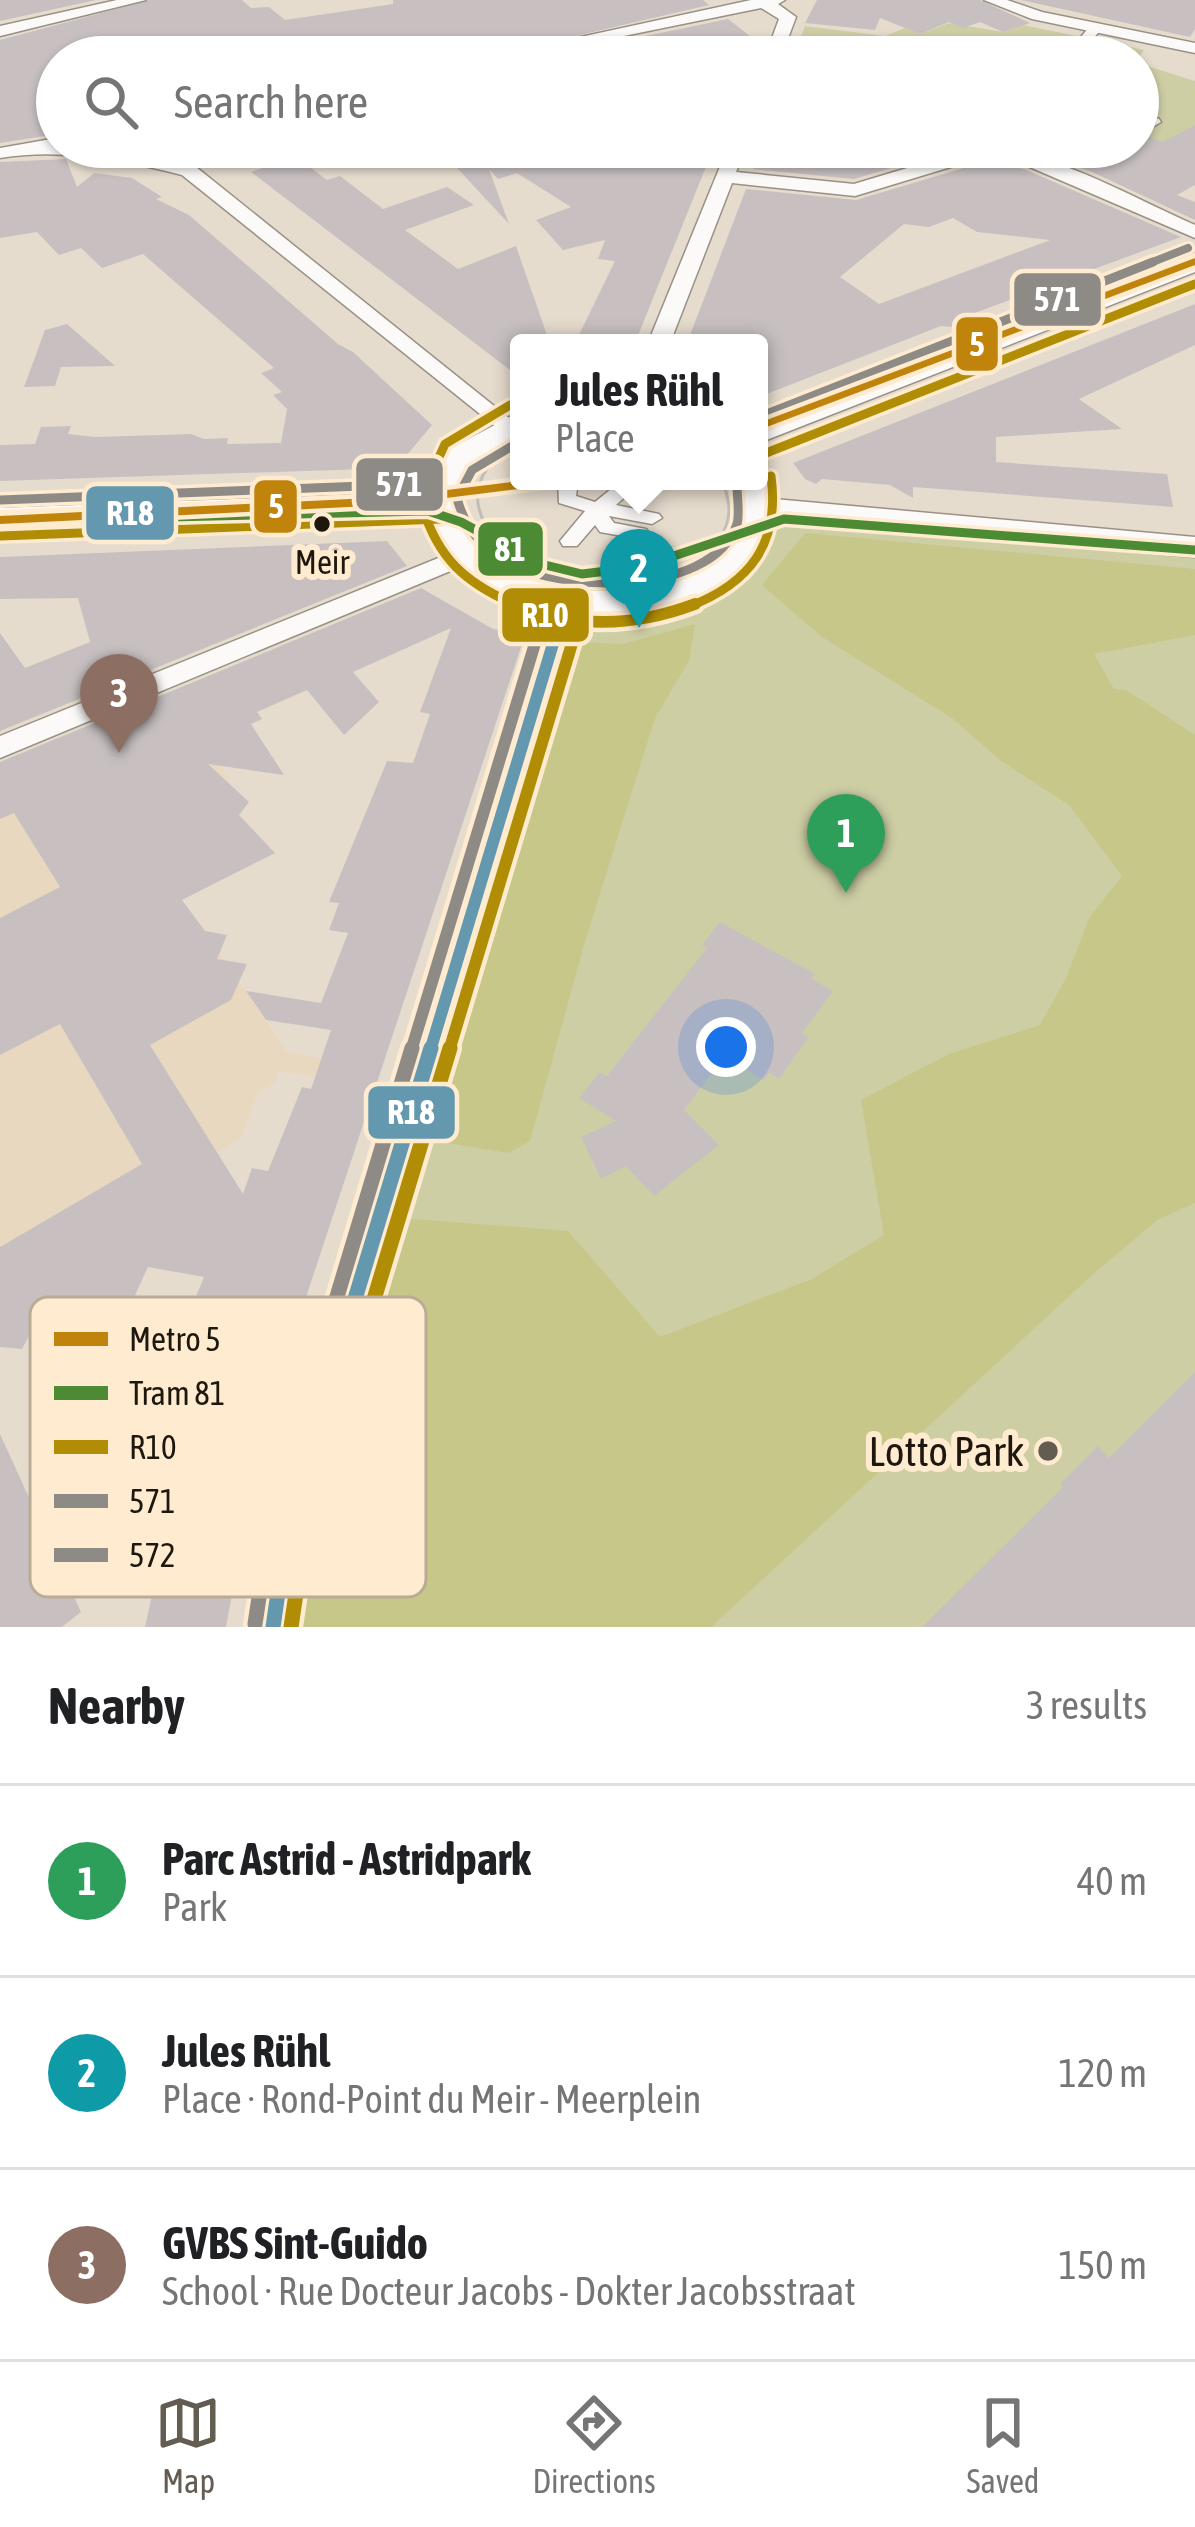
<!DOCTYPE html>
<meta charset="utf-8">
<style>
:root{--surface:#fff;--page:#f6f6f6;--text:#202124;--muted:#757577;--line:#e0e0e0;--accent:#635c51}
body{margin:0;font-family:"Asap Condensed",sans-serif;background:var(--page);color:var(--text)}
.you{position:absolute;left:726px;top:1047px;width:42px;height:42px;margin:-30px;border:9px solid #fff;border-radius:50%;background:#1a73e8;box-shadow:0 0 0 18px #1a73e833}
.badge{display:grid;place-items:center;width:78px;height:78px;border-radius:50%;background:var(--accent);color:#fff;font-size:39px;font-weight:700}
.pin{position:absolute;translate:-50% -99px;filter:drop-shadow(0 3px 6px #0008)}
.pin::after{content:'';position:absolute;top:63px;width:42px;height:36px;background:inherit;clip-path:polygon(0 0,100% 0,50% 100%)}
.popup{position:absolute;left:510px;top:334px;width:258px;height:156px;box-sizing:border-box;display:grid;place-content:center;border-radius:12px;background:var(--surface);filter:drop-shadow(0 3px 9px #0005);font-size:39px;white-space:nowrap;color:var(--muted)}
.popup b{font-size:45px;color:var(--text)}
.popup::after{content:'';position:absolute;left:50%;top:100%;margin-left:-24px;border:24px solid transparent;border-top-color:var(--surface)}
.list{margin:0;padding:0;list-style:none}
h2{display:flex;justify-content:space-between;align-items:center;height:156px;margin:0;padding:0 48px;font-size:51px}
h2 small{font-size:39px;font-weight:400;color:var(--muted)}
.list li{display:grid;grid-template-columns:78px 1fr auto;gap:36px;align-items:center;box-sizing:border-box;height:192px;padding:0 48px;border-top:3px solid var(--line)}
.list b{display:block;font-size:45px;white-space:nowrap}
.list p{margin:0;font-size:39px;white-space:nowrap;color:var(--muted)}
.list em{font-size:39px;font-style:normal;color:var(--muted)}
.icon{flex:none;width:66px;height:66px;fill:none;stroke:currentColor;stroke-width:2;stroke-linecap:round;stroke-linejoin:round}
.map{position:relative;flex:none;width:1195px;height:1627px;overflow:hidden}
.search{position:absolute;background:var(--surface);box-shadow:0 3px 9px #0004;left:36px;right:36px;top:36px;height:132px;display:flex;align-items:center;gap:30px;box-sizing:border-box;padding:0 42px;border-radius:66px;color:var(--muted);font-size:45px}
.sheet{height:732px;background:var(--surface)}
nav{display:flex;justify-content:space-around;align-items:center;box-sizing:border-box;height:168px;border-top:3px solid var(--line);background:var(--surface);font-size:33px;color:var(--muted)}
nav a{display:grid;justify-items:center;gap:6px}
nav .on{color:var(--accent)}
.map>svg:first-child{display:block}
.built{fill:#e9d8c0}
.green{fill:#cecea5}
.forest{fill:#c6c789}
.building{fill:#c8c0c0;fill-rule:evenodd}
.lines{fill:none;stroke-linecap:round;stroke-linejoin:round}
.pedestrian-casing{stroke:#999186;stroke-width:3}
.minor-casing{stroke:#999186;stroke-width:3}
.tertiary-casing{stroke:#999186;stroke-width:3}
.pedestrian{fill:#fbfaf8;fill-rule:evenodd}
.minor{fill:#fbfaf8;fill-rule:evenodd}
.tertiary{fill:#fbfaf8;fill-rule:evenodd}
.tram{stroke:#c1bdba;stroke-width:3}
.bus-1-far2-casing{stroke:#feebd0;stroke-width:16}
.bus-1-far1-casing{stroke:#feebd0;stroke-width:21}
.bus-1-casing{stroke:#feebd0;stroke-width:24}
.bus-2-far2-casing{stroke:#feebd0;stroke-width:16}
.bus-2-far1-casing{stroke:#feebd0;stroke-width:21}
.bus-2-casing{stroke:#feebd0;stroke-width:24}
.bus-3-far3-casing{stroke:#feebd0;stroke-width:14}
.bus-3-far2-casing{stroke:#feebd0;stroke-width:16}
.bus-3-far1-casing{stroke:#feebd0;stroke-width:21}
.bus-3-casing{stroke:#feebd0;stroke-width:24}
.bus-1-far2{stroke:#6498af;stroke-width:9}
.bus-1-far1{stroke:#6498af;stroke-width:12}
.bus-1{stroke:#6498af;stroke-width:15}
.bus-2-far2{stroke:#b08d05;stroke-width:9}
.bus-2-far1{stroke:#b08d05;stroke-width:12}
.bus-2{stroke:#b08d05;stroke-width:15}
.bus-3-far3{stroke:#8e8b86;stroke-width:8}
.bus-3-far2{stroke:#8e8b86;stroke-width:9}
.bus-3-far1{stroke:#8e8b86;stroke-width:12}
.bus-3{stroke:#8e8b86;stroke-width:15}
.tram-1-casing{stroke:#feebd0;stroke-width:16}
.tram-1{stroke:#4c8b33;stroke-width:9}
.metro-1-casing{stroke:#feebd0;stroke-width:9}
.metro-1{fill:#c0840c;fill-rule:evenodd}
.bus-dot{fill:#1d170d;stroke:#feebd0;stroke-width:4.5}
.poi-dot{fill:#635c51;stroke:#feebd0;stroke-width:4.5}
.labels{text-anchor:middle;stroke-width:12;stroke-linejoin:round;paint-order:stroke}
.bus-label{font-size:33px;fill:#1d170d;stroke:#feebd0}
.near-poi-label{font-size:42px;fill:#1d170d;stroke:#feebd0;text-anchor:end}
.key{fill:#feebd0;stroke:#baab96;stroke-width:3}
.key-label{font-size:33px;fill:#1d170d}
.line-badge{stroke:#feebd0;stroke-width:4.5}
.badge-label{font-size:33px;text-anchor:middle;font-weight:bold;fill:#fff}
</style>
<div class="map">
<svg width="1195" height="1627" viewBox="0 0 1195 1627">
<rect width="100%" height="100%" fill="#e6dcce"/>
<polygon class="built" points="210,752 230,780 214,788 274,853 90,947 204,930 287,1052 326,1059 320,1078 279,1071 275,1082 258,1091 241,1138 0,1281 0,769"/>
<g class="green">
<polygon points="949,23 1003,32 1023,25 1144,50 1138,59 793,57 805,26 885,36 905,28 920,34"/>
<polygon points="1138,63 1195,81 1195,154 1138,147"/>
<path d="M779,523L1195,554V1627H298C362,1293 475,969 573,643L564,641C585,593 618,623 653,605C695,582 733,536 779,523Z"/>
</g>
<g class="forest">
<polygon points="805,533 1195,569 1195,635 1094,654 1114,689 1126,690 1195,735 1195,1203 1157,1220 1091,1276 711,1627 298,1627 318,1524 400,1218 568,1231 660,1337 812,1279 884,1235 861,1100 949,1054 1040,1025 1067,976 1089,918 1122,876 1069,805 1000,760 952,718 822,637 762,585"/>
<polygon points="695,624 689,661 655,718 584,945 530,1141 508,1153 424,1139 573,642 623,644"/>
</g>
<g class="building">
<polygon points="0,0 96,0 0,21"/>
<polygon points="150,0 242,0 251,8 269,7 285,20 393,4 393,0 703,0 709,5 485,57 57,57 57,134 0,143 0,40"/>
<polygon points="817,0 980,0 1030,23 1003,32 980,22 963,28 949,22 920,34 880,18 875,30 805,23"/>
<polygon points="1021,0 1195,0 1195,29 1190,37"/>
<polygon points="728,19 764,47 761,57 544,57"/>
<polygon points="1195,125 1195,185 1177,195 1195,202 1195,220 1090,171 1015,147 1138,147 1138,132 1163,142"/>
<polygon points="235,147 306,147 298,158 327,180 340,176 383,209 447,187 474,205 405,230 458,269 516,246 548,338 519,343 519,377 251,172 266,167"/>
<polygon points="469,147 714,147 635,343 575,343 615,261 598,259 605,240 563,250 536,220 571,207 517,173 498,179 489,169 509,224 445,155"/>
<polygon points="762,147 961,147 854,179 753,169"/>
<polygon points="66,159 77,187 94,173 132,178 162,197 156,199 189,215 338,344 353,352 432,425 396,468 0,481 0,445 35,444 41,427 71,426 68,434 95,437 191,434 204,439 228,438 227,444 281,443 287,409 273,395 282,392 261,373 274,368 143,254 102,268 81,248 59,255 37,232 0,238 0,162"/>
<path d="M987,161L1024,169L1181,237L953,321L952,327L941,326L759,397V343H687L746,189L856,200ZM953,218L977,232L1050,240L879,304L840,277L904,224L929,227Z"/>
<polygon points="1195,304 1195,345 1079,399 1122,429 996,437 996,462 1167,474 1173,507 913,487 913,498 890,485 822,479 816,484 805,479 793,463"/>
<polygon points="67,324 115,366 61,367 55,386 24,387 45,330"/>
<polygon points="387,541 407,566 0,731 0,633 25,668 90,642 78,598 0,599 0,557"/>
<path d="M421,588L493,629L525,635L279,1379L255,1473L226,1627H145L164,1541L126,1573L141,1511L167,1512L178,1466L160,1463L189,1370L168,1365L204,1277L148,1267L131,1304L88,1297L80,1312L47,1302L22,1349L0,1347V1247L142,1164L60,1024L0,1055V918L60,887L14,813L0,819V762ZM451,628L420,712L430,714L413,763L387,761L329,902L339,903L329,930L348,933L321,1003L246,991L266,1020L331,1030L311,1089L302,1087L268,1171L252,1168L243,1194L150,1045L231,1000L247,964L217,959L227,935L205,931L182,900L275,853L239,815L249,802L208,764L284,775L251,724L262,719L257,712L307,690L344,735L379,702L353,672Z"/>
<polygon points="720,922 815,974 812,979 833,991 802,1033 809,1037 779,1079 769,1073 764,1080 724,1057 684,1110 719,1145 654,1196 626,1166 601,1179 581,1137 616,1121 579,1098 600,1072 607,1076 707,948 702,945"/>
<polygon points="1195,1372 1195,1627 922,1627 1063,1487 1060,1484 1098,1446 1109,1458"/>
<polygon points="0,1434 81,1612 62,1627 0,1627"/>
</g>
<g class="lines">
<g class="pedestrian-casing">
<g id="pedestrian">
<polygon points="1091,25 1102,28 1078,57 1064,57"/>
<polygon points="1138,112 1159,119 1161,122 1154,126 1138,121"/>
<polygon points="558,481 578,481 576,496 595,502 621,481 643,481 616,505 659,514 662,518 652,524 609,516 614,523 646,529 649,533 639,539 600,532 595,525 577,546 563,546 560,541 585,511 559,503"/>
</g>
</g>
<g class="minor-casing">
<g id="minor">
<polygon points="117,0 146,0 0,36 0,26"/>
<polygon points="751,0 785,0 778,4 796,17 781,57 765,57 779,19 761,8 521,57 489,57"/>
<polygon points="984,0 1007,0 1042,12 1195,43 1195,53 1032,19"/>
<path d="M57,138V147L134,151L196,167L519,426L508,432L500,430L182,175C122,160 62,148 0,158V148Z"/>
<path d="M728,147H746L736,172L854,184L977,147C1047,147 1131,197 1195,225V238L1025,165L987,156L855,196L732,183L670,343H648Z"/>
<polygon points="1195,259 1195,272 759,443 759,428"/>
<polygon points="463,548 476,556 472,562 0,758 0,736"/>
<polygon points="566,593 579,602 310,1517 295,1627 251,1627 268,1517 553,602"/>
</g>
</g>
<g class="tertiary-casing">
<path id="tertiary" d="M519,412V434L471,462L454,497C457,507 459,522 465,532C522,625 775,608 738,481H759V473L770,481L774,499L1195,537V557L773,519C737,653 465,642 426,511L0,528V508L425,492L448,450Z"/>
</g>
<use href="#pedestrian" class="pedestrian"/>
<use href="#minor" class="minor"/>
<use href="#tertiary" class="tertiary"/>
<g class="tram">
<path d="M498,542C468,507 471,478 506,448"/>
<path d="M506,548C527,563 548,578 573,583C621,592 728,572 729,509C729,500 725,489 723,481"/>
</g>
<g class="bus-1-far2-casing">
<g id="bus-1-far2">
<polyline points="0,518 440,501"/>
<polyline points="564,607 566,602"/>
</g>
</g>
<g class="bus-1-far1-casing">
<polyline id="bus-1-far1" points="430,1051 565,604"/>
</g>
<g class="bus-1-casing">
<polyline id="bus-1" points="273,1627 289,1517 431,1048"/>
</g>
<g class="bus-2-far2-casing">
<g id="bus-2-far2">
<path d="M510,405L445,444L420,499C436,558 465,584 521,607"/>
<polyline points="766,453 1195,284"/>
<polyline points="1,536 441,519"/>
<path d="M688,607C751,583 780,543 771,476"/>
</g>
</g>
<g class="bus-2-far1-casing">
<g id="bus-2-far1">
<path d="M514,604C575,629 634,627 695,604"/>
<polyline points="449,1051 583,607"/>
</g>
</g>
<g class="bus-2-casing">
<polyline id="bus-2" points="291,1627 307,1521 450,1048"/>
</g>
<g class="bus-3-far3-casing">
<polyline id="bus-3-far3" points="1145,265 1188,248"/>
</g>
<g class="bus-3-far2-casing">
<g id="bus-3-far2">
<polyline points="759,417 1153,262"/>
<path d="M519,442L472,470L457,498C463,521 473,536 491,552C542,595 712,600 737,524C740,514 737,497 737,486"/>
<polyline points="0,500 439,483"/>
<polyline points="546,607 549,597"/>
</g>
</g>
<g class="bus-3-far1-casing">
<polyline id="bus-3-far1" points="411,1051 547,604"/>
</g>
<g class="bus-3-casing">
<polyline id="bus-3" points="255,1624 272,1512 412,1048"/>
</g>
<use href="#bus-1-far2" class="bus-1-far2"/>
<use href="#bus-1-far1" class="bus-1-far1"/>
<use href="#bus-1" class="bus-1"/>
<use href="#bus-2-far2" class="bus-2-far2"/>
<use href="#bus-2-far1" class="bus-2-far1"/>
<use href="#bus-2" class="bus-2"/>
<use href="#bus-3-far3" class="bus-3-far3"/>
<use href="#bus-3-far2" class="bus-3-far2"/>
<use href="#bus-3-far1" class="bus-3-far1"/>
<use href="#bus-3" class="bus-3"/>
<g class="tram-1-casing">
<polyline id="tram-1" points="0,521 428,511 461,522 537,563 582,574 641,567 784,519 1195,550"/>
</g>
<use href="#tram-1" class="tram-1"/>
<g class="metro-1-casing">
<g id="metro-1">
<polygon points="1195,258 1195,265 759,430 759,423"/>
<polygon points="521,481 556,481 550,485 390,505 0,524 0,516 390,497"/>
</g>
</g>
<use href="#metro-1" class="metro-1"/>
</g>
<circle class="bus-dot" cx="322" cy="524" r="10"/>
<circle class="poi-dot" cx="1048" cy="1451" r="12"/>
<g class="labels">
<g class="bus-label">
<text x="322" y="574">Meir</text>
</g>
<g class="near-poi-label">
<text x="1024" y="1466">Lotto Park</text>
</g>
</g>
<rect x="30" y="1297" width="396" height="300" rx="18" class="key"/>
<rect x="54" y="1332" width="54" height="14" fill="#c0840c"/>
<rect x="54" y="1386" width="54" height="14" fill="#4c8b33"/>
<rect x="54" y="1440" width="54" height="14" fill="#b08d05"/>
<rect x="54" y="1494" width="54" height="14" fill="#8e8b86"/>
<rect x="54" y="1548" width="54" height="14" fill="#8e8b86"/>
<g class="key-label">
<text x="129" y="1351">Metro 5</text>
<text x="129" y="1405">Tram 81</text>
<text x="129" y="1459">R10</text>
<text x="129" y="1513">571</text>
<text x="129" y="1567">572</text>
</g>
<g class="line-badge">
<rect x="1012" y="271" width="91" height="57" rx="12" fill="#8e8b86"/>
<rect x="954" y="315" width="46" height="58" rx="12" fill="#c0840c"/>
<rect x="354" y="456" width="91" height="57" rx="12" fill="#8e8b86"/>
<rect x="252" y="478" width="47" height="57" rx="12" fill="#c0840c"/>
<rect x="84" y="484" width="92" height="58" rx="12" fill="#6498af"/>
<rect x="476" y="520" width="69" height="58" rx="12" fill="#4c8b33"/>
<rect x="500" y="586" width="91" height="58" rx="12" fill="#b08d05"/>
<rect x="366" y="1084" width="91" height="57" rx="12" fill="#6498af"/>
</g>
<g class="badge-label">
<text x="1057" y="311">571</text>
<text x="977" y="356">5</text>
<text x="399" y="496">571</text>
<text x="276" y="518">5</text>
<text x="130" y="525">R18</text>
<text x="510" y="561">81</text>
<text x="545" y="627">R10</text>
<text x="411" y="1124">R18</text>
</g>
</svg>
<div class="you"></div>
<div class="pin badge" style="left:846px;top:893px;background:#2e9e5b">1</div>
<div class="pin badge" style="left:639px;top:628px;background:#0f9aa8">2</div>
<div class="popup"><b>Jules Rühl</b>Place</div>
<div class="pin badge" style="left:119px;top:753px;background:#8d6e63">3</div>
<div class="search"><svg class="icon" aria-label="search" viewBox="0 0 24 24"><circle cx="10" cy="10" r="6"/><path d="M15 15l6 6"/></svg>Search here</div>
</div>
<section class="sheet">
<h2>Nearby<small>3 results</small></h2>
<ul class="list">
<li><span class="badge" style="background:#2e9e5b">1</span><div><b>Parc Astrid - Astridpark</b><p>Park</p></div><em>40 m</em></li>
<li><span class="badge" style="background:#0f9aa8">2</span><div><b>Jules Rühl</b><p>Place · Rond-Point du Meir - Meerplein</p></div><em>120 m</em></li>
<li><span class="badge" style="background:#8d6e63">3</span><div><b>GVBS Sint-Guido</b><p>School · Rue Docteur Jacobs - Dokter Jacobsstraat</p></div><em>150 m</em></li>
</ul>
</section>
<nav>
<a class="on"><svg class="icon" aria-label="map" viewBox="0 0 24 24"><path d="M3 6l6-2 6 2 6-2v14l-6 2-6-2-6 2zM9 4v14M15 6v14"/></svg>Map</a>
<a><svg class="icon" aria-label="directions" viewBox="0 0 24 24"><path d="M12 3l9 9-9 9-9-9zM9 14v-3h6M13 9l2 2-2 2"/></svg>Directions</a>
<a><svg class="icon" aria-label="saved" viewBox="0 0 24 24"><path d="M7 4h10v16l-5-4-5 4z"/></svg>Saved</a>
</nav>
